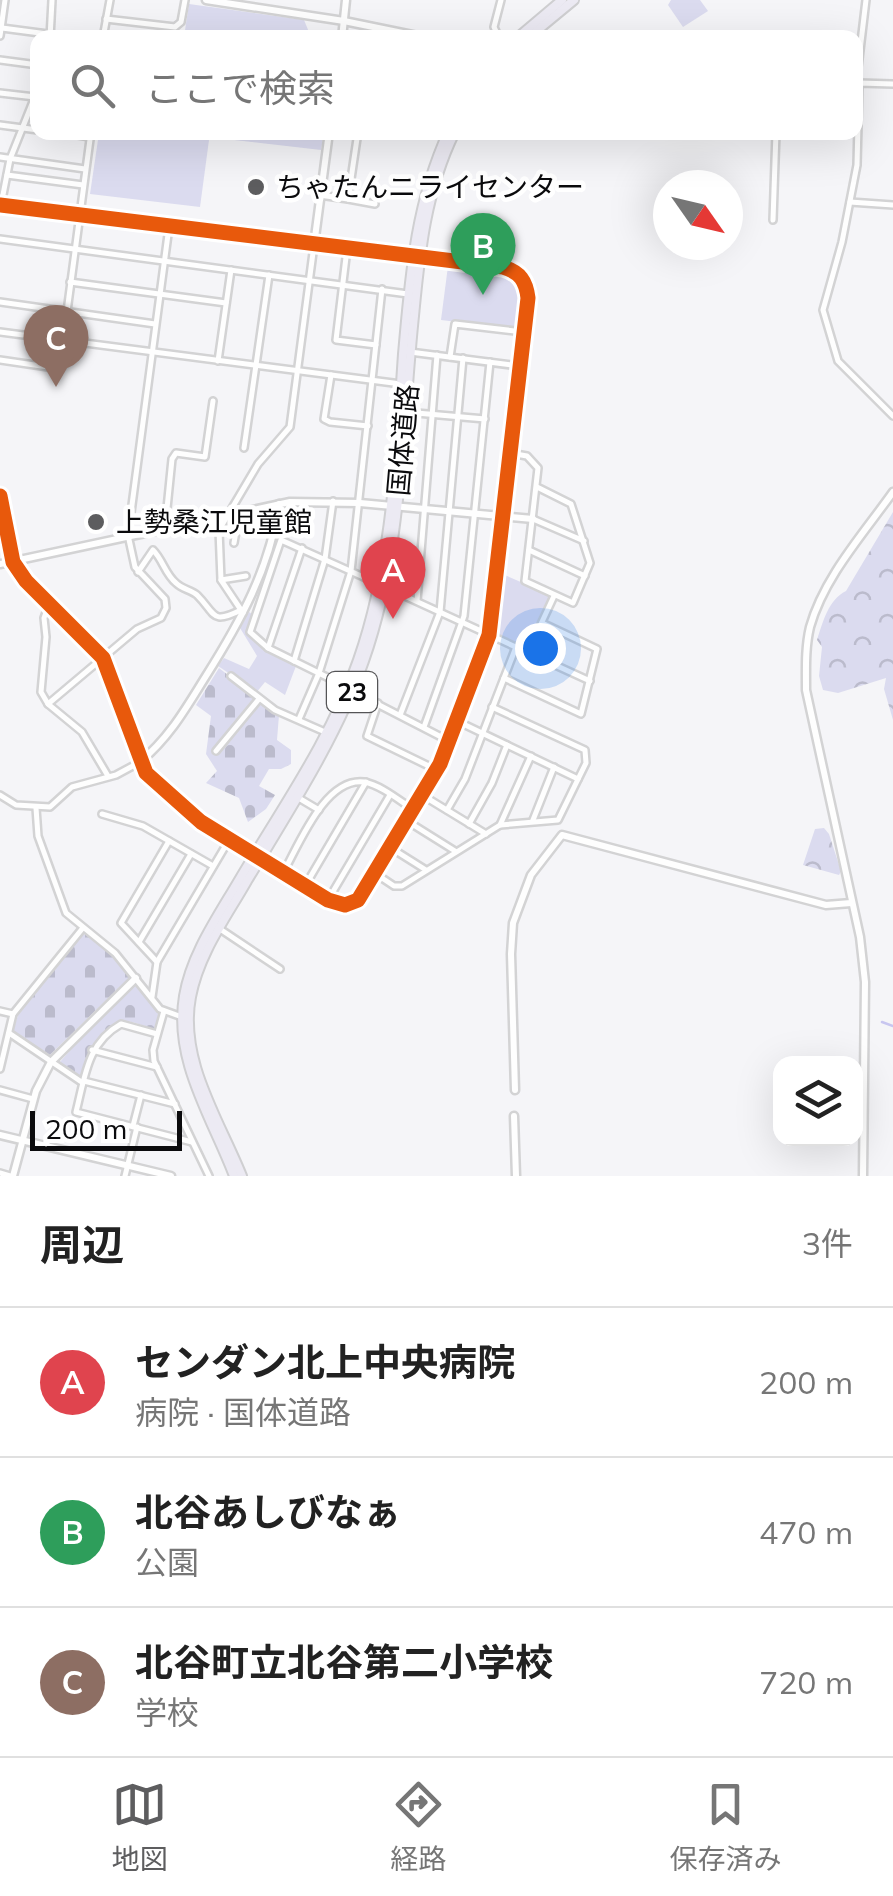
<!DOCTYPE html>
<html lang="ja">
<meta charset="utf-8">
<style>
:root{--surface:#fff;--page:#f2f2f2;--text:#222;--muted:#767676;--line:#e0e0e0;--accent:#5d5d5f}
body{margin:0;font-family:Mulish,"Noto Sans JP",sans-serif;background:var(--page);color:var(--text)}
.controls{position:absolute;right:30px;bottom:30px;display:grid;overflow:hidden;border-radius:20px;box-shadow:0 10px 40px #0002}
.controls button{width:90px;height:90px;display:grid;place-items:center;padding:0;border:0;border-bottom:2px solid var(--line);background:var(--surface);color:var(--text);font:50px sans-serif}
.compass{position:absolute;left:653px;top:170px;width:90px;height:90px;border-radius:50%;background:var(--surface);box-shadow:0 10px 40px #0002;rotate:124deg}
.scale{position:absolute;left:30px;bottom:25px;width:152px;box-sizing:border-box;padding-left:10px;border:5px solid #0b0b0d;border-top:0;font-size:28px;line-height:35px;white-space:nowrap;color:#0b0b0d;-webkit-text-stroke:8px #fff;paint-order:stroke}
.you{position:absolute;left:540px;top:648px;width:35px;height:35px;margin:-25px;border:8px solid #fff;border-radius:50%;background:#1a73e8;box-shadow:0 0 0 15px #1a73e833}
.badge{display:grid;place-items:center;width:65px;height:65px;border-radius:50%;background:var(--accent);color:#fff;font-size:32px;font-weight:700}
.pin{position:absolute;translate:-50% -82px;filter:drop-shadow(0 2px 5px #0008)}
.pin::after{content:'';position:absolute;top:52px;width:35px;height:30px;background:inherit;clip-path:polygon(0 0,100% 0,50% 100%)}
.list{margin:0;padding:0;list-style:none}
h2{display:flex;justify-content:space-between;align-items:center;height:130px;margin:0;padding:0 40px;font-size:42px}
h2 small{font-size:32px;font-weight:400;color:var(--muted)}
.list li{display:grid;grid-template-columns:65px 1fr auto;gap:30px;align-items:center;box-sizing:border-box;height:150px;padding:0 40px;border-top:2px solid var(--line)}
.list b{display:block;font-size:38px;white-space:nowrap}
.list p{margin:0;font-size:32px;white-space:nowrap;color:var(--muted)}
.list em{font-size:32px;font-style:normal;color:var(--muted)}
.icon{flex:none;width:55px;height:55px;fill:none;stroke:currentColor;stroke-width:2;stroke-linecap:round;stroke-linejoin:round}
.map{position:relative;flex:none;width:893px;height:1176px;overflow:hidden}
.search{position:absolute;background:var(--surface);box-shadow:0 10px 40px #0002;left:30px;right:30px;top:30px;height:110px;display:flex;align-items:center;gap:25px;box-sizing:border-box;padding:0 35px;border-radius:20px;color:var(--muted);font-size:38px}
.sheet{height:580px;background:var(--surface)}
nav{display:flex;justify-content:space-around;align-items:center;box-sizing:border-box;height:140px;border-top:2px solid var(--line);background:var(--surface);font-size:28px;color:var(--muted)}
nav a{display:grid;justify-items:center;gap:5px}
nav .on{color:var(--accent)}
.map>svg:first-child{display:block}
.forest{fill:url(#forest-crowns)}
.cemetery{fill:url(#cemetery-stones)}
.park{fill:#dbdbef}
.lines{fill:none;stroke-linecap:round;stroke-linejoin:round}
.stream{stroke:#c8c6f0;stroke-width:2.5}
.minor-casing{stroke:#d3d3d4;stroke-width:10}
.tertiary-casing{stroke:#d3d3d4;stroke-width:11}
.primary-casing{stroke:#cfcfd1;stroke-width:12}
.minor{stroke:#fefefe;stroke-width:5}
.tertiary{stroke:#fefefe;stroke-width:6}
.primary{stroke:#eceaf3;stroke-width:8}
.cycleway-casing{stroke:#fff;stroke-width:21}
.cycleway{stroke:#e8590c;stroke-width:15}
.poi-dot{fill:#5d5d5f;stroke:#fff;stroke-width:4}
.labels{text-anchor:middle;stroke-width:9;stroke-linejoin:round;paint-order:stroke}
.shield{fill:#fff;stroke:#545456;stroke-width:2.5}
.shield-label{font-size:25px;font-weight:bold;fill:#0b0b0d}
.poi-label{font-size:28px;fill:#0b0b0d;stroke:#fff;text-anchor:start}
.street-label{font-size:28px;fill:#0b0b0d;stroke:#fff}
</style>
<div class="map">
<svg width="893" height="1176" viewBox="0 0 893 1176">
<defs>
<pattern id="forest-crowns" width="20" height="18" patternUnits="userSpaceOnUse" patternTransform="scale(2.5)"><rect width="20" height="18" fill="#dbdbef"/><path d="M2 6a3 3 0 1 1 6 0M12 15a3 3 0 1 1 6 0" fill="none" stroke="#bbc"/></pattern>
<pattern id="cemetery-stones" width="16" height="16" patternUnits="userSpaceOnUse" patternTransform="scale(2.5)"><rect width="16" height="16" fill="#dbdbef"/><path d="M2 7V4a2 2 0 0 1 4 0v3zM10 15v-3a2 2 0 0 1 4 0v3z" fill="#bbc"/></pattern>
</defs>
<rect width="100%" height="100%" fill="#f5f5f8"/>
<g class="forest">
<path d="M893,512V720L884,689L886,678L838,693L823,690L819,676L822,647L817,640C823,622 828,600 846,591Z"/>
<polygon points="824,828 829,834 841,871 839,875 803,865 815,829"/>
</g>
<g class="cemetery">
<polygon points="219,668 279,715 277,740 291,750 291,764 281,769 269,769 259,786 275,795 266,809 248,822 239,798 206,783 217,771 206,754 211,716 196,705"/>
<polygon points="83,933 115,956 131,976 50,1055 13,1031 18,1015"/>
<path d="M138,984L162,1012L156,1030C147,1027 133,1021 124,1021C100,1023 87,1061 82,1079L59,1063L94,1023Z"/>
</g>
<g class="park">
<polygon points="671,0 700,0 708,11 683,27 668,5"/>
<polygon points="189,4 304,20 311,37 184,37"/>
<polygon points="99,133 152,133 209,140 200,207 90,194"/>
<polygon points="173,133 324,132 324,133 321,150"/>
<polygon points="448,266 503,273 517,280 523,301 517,329 441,320"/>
<polygon points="500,573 553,596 527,651 492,631"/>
<polygon points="249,612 252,614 247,632 263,649 296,666 285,695 265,682 256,693 239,676 236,678 218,666 224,658 249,669 257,656 240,628"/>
</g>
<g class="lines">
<polyline class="stream" points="882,1022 893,1026"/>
<g class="minor-casing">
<g id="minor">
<polyline points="106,19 175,27 181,22 185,0"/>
<polyline points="2,28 78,38"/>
<polyline points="0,36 5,0"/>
<polyline points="50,38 52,0"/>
<polyline points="103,38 110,0"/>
<polyline points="499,38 494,27 501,0"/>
<polyline points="0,60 38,65"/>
<polyline points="856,84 866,0"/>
<polyline points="893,84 859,83 857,165 842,242 823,310 838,361 893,416"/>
<polyline points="0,93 35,97"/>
<polyline points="0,125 38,130"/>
<polyline points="59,132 90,137"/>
<polyline points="0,157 85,169"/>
<polyline points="7,175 83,185"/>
<polyline points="319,195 348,199 358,132"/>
<polyline points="348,199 375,204"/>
<polyline points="850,202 893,205"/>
<polyline points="1,205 10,159 38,89"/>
<polyline points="773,220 776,132"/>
<polyline points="0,239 408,294"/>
<polyline points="347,249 336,340 376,345"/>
<polyline points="70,282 226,303"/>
<polyline points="0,302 155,324"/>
<polyline points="0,332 401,384"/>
<polyline points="410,352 519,366"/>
<polyline points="450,357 455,324 524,332"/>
<polyline points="0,360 55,368 60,364 91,132"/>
<polyline points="218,361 231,270"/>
<polyline points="331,375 324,419 330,422 368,426"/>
<polyline points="405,412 485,419"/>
<polyline points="244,448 269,275"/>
<polyline points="510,453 527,456 538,468 525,581 573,603 590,563 571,504 537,487"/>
<polyline points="533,519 584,541"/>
<polyline points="165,528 172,459 176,453 205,457 213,401"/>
<polyline points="234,543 239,514"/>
<polyline points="529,550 585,576"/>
<path d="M138,572L153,550C163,560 165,574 176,583C182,589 191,590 197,595C216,614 211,625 241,610"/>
<polyline points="221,580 246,576"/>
<polyline points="385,587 590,681"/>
<polyline points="417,601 437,355"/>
<polyline points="49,604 44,618 46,637 41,692 48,704 82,732 108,776"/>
<polyline points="243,613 221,580 219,530 258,464 290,427 314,245"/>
<polyline points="268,648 302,548"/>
<polyline points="528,652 554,596"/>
<polyline points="294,661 325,559 333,501"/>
<polyline points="231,676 275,710 325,732"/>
<polyline points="504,678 581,714 597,649 542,623"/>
<polyline points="347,687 268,648 250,632 281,540 379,584"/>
<polyline points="352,691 449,741"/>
<polyline points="378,703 367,736 437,770"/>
<polyline points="48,704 137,629 161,618 166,608 165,599 135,567 128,535 169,227"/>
<polyline points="400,715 440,612 463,358"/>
<polyline points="299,719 319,673 351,571 382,289"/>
<polyline points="457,721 578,779"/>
<polyline points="424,727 464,616 490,362"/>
<polyline points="216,751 259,699"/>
<polyline points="0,795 16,805 50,807 72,787 116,775 140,762"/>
<polyline points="422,795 486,834"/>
<polyline points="297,797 319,810"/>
<polyline points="36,808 38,836 66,913 115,953 160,1009 182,1017"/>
<polyline points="447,810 465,779 516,647"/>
<polyline points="102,814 143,826 213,866"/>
<polyline points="533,820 554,767"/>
<polyline points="407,821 455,851"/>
<polyline points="469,824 492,783 507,745"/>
<polyline points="500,825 531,756"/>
<polyline points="391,848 426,870"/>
<path d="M283,873C299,845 325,777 364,782C381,785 400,801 414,810"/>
<polyline points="376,874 394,886 402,886 500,825 558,820 586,763 585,750 492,707"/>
<polyline points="305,886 366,782"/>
<polyline points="328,900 390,795"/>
<polyline points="220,929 280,969"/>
<polyline points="139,942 191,854"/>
<polyline points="157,962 121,923 169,841"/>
<polyline points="152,997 157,962 229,840"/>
<polyline points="0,1011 13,1014"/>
<polyline points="164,1011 153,1050 154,1061 209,1176"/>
<polyline points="9,1033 83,1083"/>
<path d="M157,1034L121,1024C87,1043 85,1077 76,1112L192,1142"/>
<polyline points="92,1050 157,1067"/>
<polyline points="0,1069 13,1014 82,929"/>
<polyline points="84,1081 175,1104"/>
<polyline points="0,1090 33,1099"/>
<polyline points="133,1126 141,1095"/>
<polyline points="0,1173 10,1176"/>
<polyline points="125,1176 137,1127"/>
</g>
</g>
<g class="tertiary-casing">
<g id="tertiary">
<polyline points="206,0 344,21 427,38"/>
<polyline points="342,38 346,0"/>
<path d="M0,205L503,267C520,272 526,281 528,298L489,635L440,764L358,900L345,905L328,900L201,822L146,773L103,658L26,581L13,562L0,496"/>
<polyline points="314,245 329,132"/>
<polyline points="0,564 290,502 360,503 533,519"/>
<path d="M140,762C170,737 186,708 206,676C240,622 270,568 279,504"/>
<polyline points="515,1090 511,954 513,923 531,875 562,835 826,905 851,903"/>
<polyline points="514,1116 516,1176"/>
<polyline points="0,1135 171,1176"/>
<polyline points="13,1176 36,1091 51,1062 136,978"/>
<path d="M863,1176L865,982L860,937L806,690C806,669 805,648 810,627C824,577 864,533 893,492"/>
</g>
</g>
<g class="primary-casing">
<g id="primary">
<polyline points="517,38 562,0"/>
<polyline points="528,38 574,0"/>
<path d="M234,1176C212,1118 173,1061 184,996C191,954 218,916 239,880C281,809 331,739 358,660C392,563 396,456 403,354C410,276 415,204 448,132"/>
<path d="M242,1176C219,1119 179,1060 191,997C199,954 226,918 247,881C289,811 337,738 364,661C403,550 402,432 414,316C420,252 426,191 455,132"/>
</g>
</g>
<use href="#minor" class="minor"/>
<use href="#tertiary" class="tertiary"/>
<use href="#primary" class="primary"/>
<g class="cycleway-casing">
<path id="cycleway" d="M0,205L503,267C520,272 526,281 528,298L489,635L440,764L358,900L345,905L328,900L201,822L146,773L103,658L26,581L13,562L0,496"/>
</g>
<use href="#cycleway" class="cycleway"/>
</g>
<g class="poi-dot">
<circle cx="256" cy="187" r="10"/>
<circle cx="96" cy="522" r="10"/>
</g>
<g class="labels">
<rect class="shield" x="327" y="672" width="50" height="40" rx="8"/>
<g class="shield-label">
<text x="352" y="701">23</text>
</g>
<g class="poi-label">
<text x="276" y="197">ちゃたんニライセンター</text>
<text x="116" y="532">上勢桑江児童館</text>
</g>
<g class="street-label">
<text transform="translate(403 440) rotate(-85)" y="10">国体道路</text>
</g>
</g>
</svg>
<div class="controls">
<button><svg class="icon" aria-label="layers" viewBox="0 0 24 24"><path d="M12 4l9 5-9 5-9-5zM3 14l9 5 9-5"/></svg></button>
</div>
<svg class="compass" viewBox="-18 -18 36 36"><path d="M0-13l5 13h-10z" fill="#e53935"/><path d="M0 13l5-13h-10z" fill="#767676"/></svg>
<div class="scale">200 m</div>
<div class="you"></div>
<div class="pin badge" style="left:393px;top:619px;background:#e0444e">A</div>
<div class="pin badge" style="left:483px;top:295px;background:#2e9e5b">B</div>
<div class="pin badge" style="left:56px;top:387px;background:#8d6e63">C</div>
<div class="search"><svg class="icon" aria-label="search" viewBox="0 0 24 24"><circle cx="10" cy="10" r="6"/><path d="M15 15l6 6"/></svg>ここで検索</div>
</div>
<section class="sheet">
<h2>周辺<small>3件</small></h2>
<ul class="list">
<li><span class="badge" style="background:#e0444e">A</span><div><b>センダン北上中央病院</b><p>病院 · 国体道路</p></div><em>200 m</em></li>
<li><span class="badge" style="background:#2e9e5b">B</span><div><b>北谷あしびなぁ</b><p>公園</p></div><em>470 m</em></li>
<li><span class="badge" style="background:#8d6e63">C</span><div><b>北谷町立北谷第二小学校</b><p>学校</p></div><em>720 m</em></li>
</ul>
</section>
<nav>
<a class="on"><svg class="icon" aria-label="map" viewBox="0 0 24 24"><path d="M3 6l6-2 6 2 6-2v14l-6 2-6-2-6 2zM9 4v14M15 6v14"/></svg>地図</a>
<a><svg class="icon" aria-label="directions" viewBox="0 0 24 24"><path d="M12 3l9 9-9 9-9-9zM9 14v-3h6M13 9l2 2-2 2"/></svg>経路</a>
<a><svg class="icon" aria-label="saved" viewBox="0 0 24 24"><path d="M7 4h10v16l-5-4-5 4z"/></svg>保存済み</a>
</nav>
